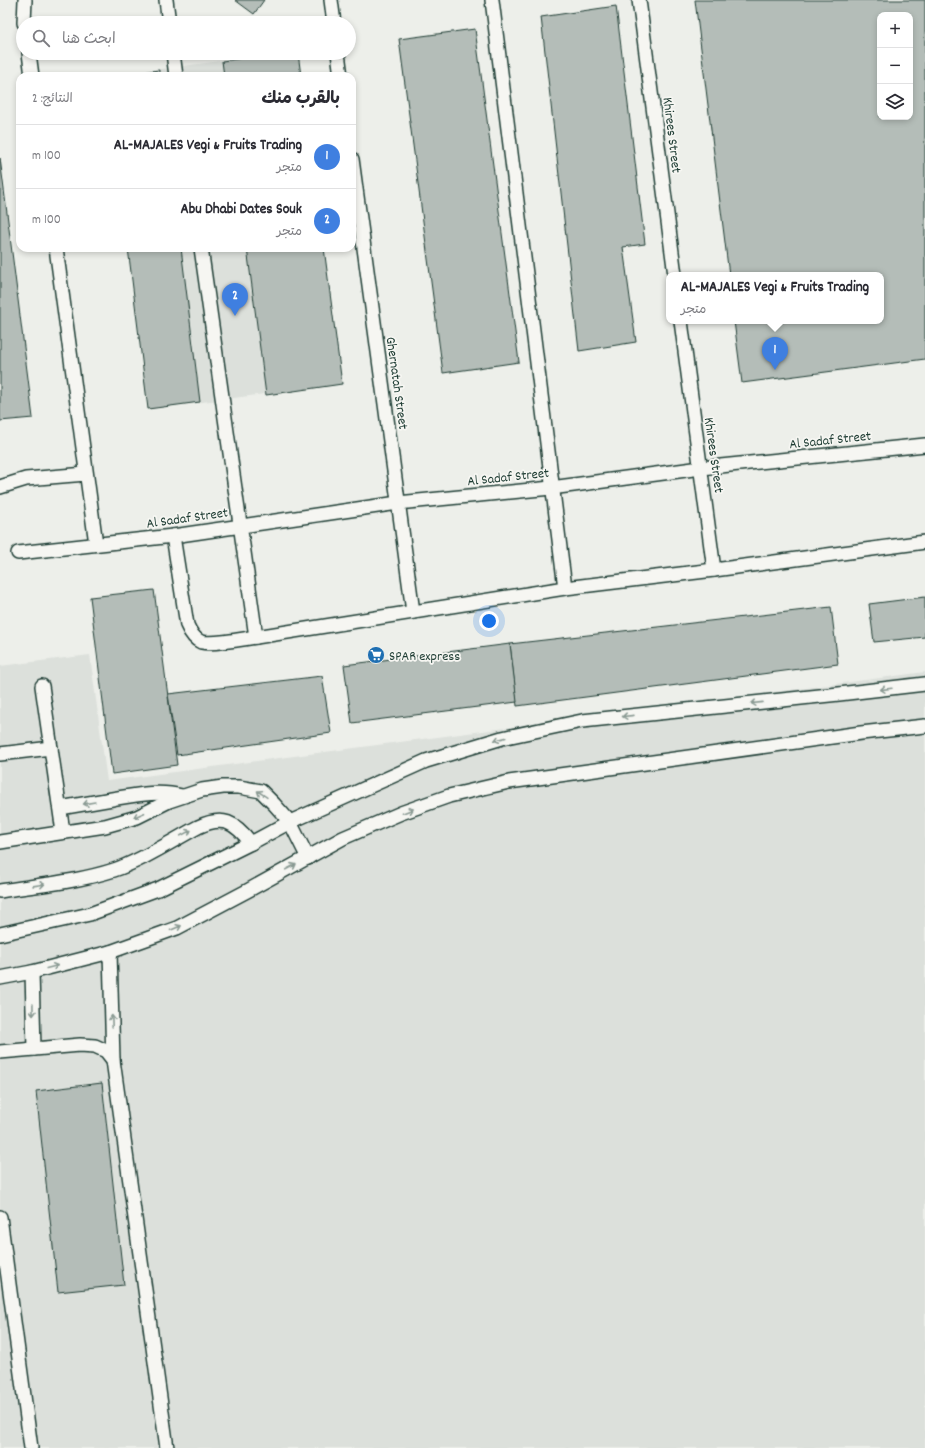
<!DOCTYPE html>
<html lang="ar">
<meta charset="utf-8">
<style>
:root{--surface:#fff;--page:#f2f2f3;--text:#2b2b33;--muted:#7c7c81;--line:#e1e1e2;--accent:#1f6fb2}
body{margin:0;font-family:Dekko,"Playpen Sans Arabic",sans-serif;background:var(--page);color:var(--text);direction:rtl}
.controls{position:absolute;right:12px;top:12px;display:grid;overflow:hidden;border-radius:8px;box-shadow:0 2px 6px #0003}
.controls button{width:36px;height:36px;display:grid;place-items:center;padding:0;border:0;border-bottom:1px solid var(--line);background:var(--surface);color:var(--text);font:20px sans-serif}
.you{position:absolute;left:489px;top:621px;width:14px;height:14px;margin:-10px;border:3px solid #fff;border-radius:50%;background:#1a73e8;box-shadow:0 0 0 6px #1a73e833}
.badge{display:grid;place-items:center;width:26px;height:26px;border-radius:50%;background:var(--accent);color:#fff;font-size:13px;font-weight:700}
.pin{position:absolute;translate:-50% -33px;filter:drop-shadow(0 1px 2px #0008)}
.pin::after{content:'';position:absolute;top:21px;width:14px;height:12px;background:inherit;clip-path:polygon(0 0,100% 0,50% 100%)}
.popup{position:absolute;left:666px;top:272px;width:218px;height:52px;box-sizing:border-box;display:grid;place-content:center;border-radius:8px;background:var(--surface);filter:drop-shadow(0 1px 3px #0005);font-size:13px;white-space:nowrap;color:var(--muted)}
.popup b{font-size:15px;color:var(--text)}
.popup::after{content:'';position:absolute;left:50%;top:100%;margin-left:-8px;border:8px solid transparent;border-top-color:var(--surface)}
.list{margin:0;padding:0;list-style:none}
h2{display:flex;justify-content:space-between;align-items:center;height:52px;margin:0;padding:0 16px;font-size:17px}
h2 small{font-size:13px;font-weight:400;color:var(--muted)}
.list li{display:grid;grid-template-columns:26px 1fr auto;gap:12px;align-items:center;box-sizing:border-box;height:64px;padding:0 16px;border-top:1px solid var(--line)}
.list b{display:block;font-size:15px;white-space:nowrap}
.list p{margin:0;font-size:13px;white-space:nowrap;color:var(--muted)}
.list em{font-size:13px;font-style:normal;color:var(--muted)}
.icon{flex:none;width:22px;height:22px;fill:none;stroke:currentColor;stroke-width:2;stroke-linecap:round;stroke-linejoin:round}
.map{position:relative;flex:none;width:925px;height:1448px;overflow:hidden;direction:ltr}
.search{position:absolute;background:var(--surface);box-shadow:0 2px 6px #0003;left:16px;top:16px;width:340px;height:44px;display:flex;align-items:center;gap:10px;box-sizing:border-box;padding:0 14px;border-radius:22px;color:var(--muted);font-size:15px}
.panel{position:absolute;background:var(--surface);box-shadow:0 2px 6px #0003;left:16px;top:72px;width:340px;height:180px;border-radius:12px;direction:rtl}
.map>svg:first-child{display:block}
.built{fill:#dce0db}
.building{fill:#b4bdb8;stroke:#1f3d34;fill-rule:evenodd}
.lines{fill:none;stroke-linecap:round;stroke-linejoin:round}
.service-casing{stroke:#1f3d34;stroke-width:16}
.service{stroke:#f6f6f2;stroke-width:13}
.oneway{stroke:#8a9a93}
.labels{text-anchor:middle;stroke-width:3.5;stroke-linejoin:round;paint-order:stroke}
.street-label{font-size:14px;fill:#1f3d34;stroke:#f6f6f2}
.poi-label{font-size:14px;fill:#1f3d34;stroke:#f6f6f2;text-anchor:start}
</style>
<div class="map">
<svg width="925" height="1448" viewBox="0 0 925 1448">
<rect width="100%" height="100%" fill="#edefea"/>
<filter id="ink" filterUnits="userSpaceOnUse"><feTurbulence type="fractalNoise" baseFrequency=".025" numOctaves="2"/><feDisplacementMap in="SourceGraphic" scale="8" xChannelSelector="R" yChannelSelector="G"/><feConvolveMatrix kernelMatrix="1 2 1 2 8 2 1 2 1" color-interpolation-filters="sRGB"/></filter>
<g filter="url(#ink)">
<g class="built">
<polygon points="280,53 298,53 301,76 110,76"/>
<polygon points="128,248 324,248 342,384 148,409"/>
<polygon points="90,655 107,781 925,672 925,1448 0,1448 0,666"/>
</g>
<g class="building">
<polygon points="235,0 264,0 254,14"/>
<path d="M695,0H925V359L742,383L734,321H881V275H729ZM880,15H910V117H880Z"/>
<polygon points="616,6 645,244 623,247 636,342 579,351 541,17"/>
<polygon points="475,29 519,362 443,373 399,39"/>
<polygon points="280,53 298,53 301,76 224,76 222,61"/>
<polygon points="159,70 159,76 110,76"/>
<polygon points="0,158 33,418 0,421"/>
<polygon points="128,248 181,248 200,402 148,409"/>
<polygon points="247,248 324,248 342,384 266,395"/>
<polygon points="154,590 177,765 112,774 90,597"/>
<polygon points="925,597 925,637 874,642 869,604"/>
<polygon points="831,607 838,664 517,706 510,644"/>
<polygon points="510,644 517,702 352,723 344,665"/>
<polygon points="322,676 331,733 177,755 168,694"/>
<polygon points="102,1083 124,1285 58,1292 36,1091"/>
</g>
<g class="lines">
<g class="service-casing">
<g id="service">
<polyline points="166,0 169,23"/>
<polyline points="331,0 334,23"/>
<polyline points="492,0 565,588"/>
<polyline points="639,0 675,275"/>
<polyline points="24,23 25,0"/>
<polyline points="29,53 32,76"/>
<polyline points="173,53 176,76"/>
<polyline points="338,53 341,76"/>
<polyline points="352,159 413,612"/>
<polyline points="56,248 96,544"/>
<polyline points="201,248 256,637"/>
<polyline points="681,321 714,570"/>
<polyline points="0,487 26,479 86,474"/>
<path d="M173,536L187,625C190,632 194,639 201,642C214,645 242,639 256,637L565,588L714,570L925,542"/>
<polyline points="18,553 173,536 398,503 551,488 701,468 925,445"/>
<polyline points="42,686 63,832"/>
<polyline points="0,754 51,748"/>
<path d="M60,808C77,805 94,802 112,799C136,795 158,790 182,796"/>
<polyline points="0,842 105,826 137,817 169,801 202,790 223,787 239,787 261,791 274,804 290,822 308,858"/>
<path d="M0,891C38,885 77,882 114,870C143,860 170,842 198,827C223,815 235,822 251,843"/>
<polyline points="0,934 90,914 158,889 251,843 290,822 426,761 502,738 582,721 839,694 925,684"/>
<polyline points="110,952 113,1060"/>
<polyline points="32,972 34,1049"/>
<polyline points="0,978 32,972 110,952 177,928 247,891 343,838 401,813 449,796 509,782 861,733 925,726"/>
<polyline points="0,1052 80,1045 95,1046 106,1051 113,1060 167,1448"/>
<polyline points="0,1217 31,1448"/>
</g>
</g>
<use href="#service" class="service"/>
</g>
<defs><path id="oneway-shaft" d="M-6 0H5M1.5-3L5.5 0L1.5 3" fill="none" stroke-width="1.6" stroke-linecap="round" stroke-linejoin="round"/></defs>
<g class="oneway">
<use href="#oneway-shaft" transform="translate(886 689) rotate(173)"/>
<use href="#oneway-shaft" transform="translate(757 703) rotate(174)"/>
<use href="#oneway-shaft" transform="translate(628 716) rotate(174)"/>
<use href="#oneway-shaft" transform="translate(500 739) rotate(165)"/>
<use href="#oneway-shaft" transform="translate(262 794) rotate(-146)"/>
<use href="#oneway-shaft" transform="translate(89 803) rotate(170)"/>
<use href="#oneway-shaft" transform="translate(408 811) rotate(-21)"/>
<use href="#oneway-shaft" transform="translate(139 815) rotate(157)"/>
<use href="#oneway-shaft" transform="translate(186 833) rotate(-28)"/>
<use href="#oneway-shaft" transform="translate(291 867) rotate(-28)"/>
<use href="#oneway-shaft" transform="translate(39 885) rotate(-8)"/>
<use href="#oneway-shaft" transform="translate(176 928) rotate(-23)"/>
<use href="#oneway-shaft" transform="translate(52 967) rotate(-15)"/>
<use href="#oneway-shaft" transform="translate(33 1010) rotate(89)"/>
<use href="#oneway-shaft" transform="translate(112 1021) rotate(-92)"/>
</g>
</g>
<defs>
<g id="supermarket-disc" transform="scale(0.9)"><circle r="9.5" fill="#1f6fb2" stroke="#f6f6f2"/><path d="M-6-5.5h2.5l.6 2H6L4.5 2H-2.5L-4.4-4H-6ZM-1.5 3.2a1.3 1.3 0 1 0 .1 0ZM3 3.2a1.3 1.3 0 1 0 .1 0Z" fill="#fff"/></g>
</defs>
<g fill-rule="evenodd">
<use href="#supermarket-disc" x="376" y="655"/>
</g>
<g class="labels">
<g class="street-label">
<text transform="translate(673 135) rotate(83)" y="5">Khirees Street</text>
<text transform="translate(398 383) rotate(82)" y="5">Ghernatah Street</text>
<text transform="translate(830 439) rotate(-6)" y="5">Al Sadaf Street</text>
<text transform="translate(715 455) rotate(82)" y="5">Khirees Street</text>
<text transform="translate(508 476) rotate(-6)" y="5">Al Sadaf Street</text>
<text transform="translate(187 517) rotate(-8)" y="5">Al Sadaf Street</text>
</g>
<g class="poi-label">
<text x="389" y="660">SPAR express</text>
</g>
</g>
</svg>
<div class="controls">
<button>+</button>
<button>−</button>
<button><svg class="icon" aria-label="layers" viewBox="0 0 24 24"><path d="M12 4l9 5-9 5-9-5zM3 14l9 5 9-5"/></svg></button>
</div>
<div class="you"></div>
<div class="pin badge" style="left:775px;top:370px;background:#3f7fe0">1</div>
<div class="popup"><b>AL-MAJALES Vegi &amp; Fruits Trading</b>متجر</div>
<div class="pin badge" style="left:235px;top:316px;background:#3f7fe0">2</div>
<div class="search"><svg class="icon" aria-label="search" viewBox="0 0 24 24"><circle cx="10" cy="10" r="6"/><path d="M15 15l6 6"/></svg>ابحث هنا</div>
<section class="panel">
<h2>بالقرب منك<small>النتائج: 2</small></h2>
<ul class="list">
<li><span class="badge" style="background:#3f7fe0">1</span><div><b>AL-MAJALES Vegi &amp; Fruits Trading</b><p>متجر</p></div><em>100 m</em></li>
<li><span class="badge" style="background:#3f7fe0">2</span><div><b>Abu Dhabi Dates Souk</b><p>متجر</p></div><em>100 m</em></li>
</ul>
</section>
</div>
